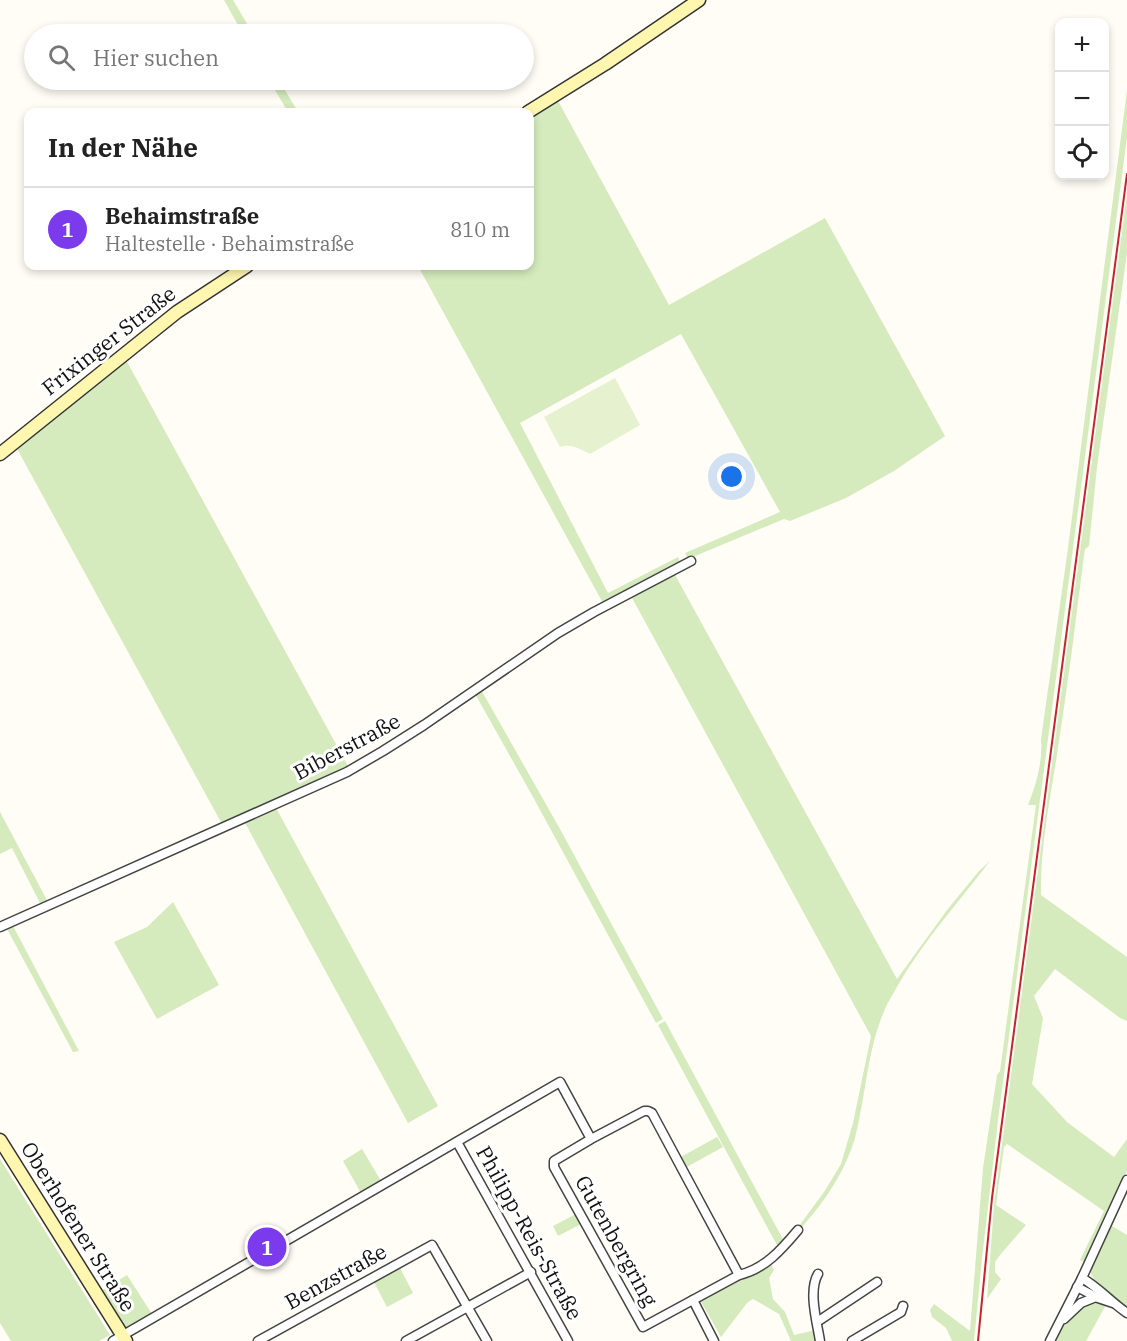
<!DOCTYPE html>
<html lang="de">
<meta charset="utf-8">
<style>
:root{--surface:#fff;--page:#f2f2f2;--text:#222;--muted:#767676;--line:#e0e0e0;--accent:#7c3aed}
body{margin:0;font-family:"IBM Plex Serif",serif;background:var(--page);color:var(--text)}
.controls{position:absolute;right:18px;top:18px;display:grid;overflow:hidden;border-radius:12px;box-shadow:0 3px 9px #0003}
.controls button{width:54px;height:54px;display:grid;place-items:center;padding:0;border:0;border-bottom:2px solid var(--line);background:var(--surface);color:var(--text);font:30px sans-serif}
.you{position:absolute;left:732px;top:477px;width:21px;height:21px;margin:-15px;border:4px solid #fff;border-radius:50%;background:#1a73e8;box-shadow:0 0 0 9px #1a73e833}
.badge{display:grid;place-items:center;width:39px;height:39px;border-radius:50%;background:var(--accent);color:#fff;font-size:20px;font-weight:700}
.pin{position:absolute;translate:-50% -50%;border:3px solid #fff;box-shadow:0 2px 6px #0006}
.list{margin:0;padding:0;list-style:none}
h2{display:flex;justify-content:space-between;align-items:center;height:78px;margin:0;padding:0 24px;font-size:26px}
h2 small{font-size:20px;font-weight:400;color:var(--muted)}
.list li{display:grid;grid-template-columns:39px 1fr auto;gap:18px;align-items:center;box-sizing:border-box;height:84px;padding:0 24px;border-top:2px solid var(--line)}
.list b{display:block;font-size:22px;white-space:nowrap}
.list p{margin:0;font-size:20px;white-space:nowrap;color:var(--muted)}
.list em{font-size:20px;font-style:normal;color:var(--muted)}
.icon{flex:none;width:33px;height:33px;fill:none;stroke:currentColor;stroke-width:2;stroke-linecap:round;stroke-linejoin:round}
.map{position:relative;flex:none;width:1127px;height:1341px;overflow:hidden}
.search{position:absolute;background:var(--surface);box-shadow:0 3px 9px #0003;left:24px;top:24px;width:510px;height:66px;display:flex;align-items:center;gap:15px;box-sizing:border-box;padding:0 21px;border-radius:33px;color:var(--muted);font-size:22px}
.panel{position:absolute;background:var(--surface);box-shadow:0 3px 9px #0003;left:24px;top:108px;width:510px;height:162px;border-radius:12px}
.map>svg:first-child{display:block}
.green{fill:#d5ebbd}
.pitch{fill:#e6f2cf}
.lines{fill:none;stroke-linecap:round;stroke-linejoin:round}
.street-casing{stroke:#444;stroke-width:11}
.secondary-casing{stroke:#333;stroke-width:15}
.street{stroke:#fff;stroke-width:8}
.secondary{stroke:#fff6b0;stroke-width:12}
.rail{stroke:#c4262e;stroke-width:2}
.labels{text-anchor:middle;stroke-width:6;stroke-linejoin:round;paint-order:stroke}
.street-label{font-size:21px;fill:#111;stroke:#fff}
</style>
<div class="map">
<svg width="1127" height="1341" viewBox="0 0 1127 1341">
<rect width="100%" height="100%" fill="#fffdf5"/>
<g class="green">
<polygon points="224,0 233,0 253,34 243,34"/>
<polygon points="269,80 279,80 298,112 288,112"/>
<path d="M1127,90V137L999,1112L982,1258L974,1341H952L946,1328L932,1317L930,1310L934,1304L970,1331L983,1168L997,1075L1000,1071L1036,805H1028C1036,785 1043,761 1041,739L1068,548Z"/>
<polygon points="557,99 669,305 825,218 945,436 894,471 846,498 790,521 784,519 688,559 685,553 780,512 681,334 520,423 608,593 678,557 680,562 604,605 418,266 530,266 530,116"/>
<path d="M1127,194V253L1097,467L1089,546L1085,549L1083,563C1075,627 1067,691 1057,754C1050,800 1040,848 1041,895L1127,957V1021L1120,1018L1055,969L1034,996L1043,1018L1032,1084L1067,1122L1114,1157L1127,1139V1171L1084,1262L1080,1260L1104,1211L1007,1144L1004,1147L996,1205L1026,1225L1000,1255L995,1262V1272L1001,1279L987,1299L994,1205Z"/>
<polygon points="125,358 349,768 223,826 15,445"/>
<path d="M674,573L897,979L947,910L979,871L990,861C959,902 924,940 898,985C894,993 888,1001 885,1009C867,1050 866,1095 855,1138C845,1172 825,1201 802,1227L799,1226L824,1192L841,1164L853,1123L871,1036L631,596Z"/>
<polygon points="480,688 560,829 663,1019 656,1023 533,797 474,692"/>
<polygon points="275,806 438,1106 408,1123 244,821"/>
<polygon points="0,812 49,904 42,907 12,848 0,854"/>
<polygon points="173,902 219,985 157,1019 114,942 147,927"/>
<polygon points="12,924 79,1051 73,1052 6,927"/>
<polygon points="665,1021 785,1243 779,1249 658,1025"/>
<polygon points="717,1137 723,1147 685,1168 679,1158"/>
<polygon points="362,1149 381,1181 361,1193 343,1161"/>
<polygon points="0,1159 110,1335 99,1341 11,1341 0,1323"/>
<polygon points="576,1214 581,1224 558,1236 553,1226"/>
<polygon points="1112,1226 1127,1235 1127,1307 1096,1282 1091,1274 1091,1268"/>
<polygon points="771,1264 774,1270 769,1278 773,1299 785,1312 794,1335 816,1330 818,1341 791,1341 779,1314 753,1299 747,1303 721,1337 700,1300"/>
<polygon points="400,1268 413,1293 387,1307 374,1282"/>
<polygon points="127,1275 152,1314 124,1329 101,1291"/>
<path d="M1091,1300L1107,1303L1086,1341H1054C1064,1322 1074,1312 1091,1300Z"/>
</g>
<path class="pitch" d="M615,378L640,425L590,454C580,449 571,443 560,447L544,417Z"/>
<g class="lines">
<g class="street-casing">
<g id="street">
<polyline points="0,927 347,772 383,751 424,725 558,633 594,612 691,561"/>
<polyline points="457,1142 568,1341"/>
<path d="M818,1274C808,1291 817,1322 820,1341"/>
<path d="M739,1275C765,1269 782,1249 798,1230"/>
<path d="M1082,1278C1099,1288 1111,1302 1127,1313"/>
<polyline points="1077,1287 1098,1298 1113,1303"/>
<polyline points="693,1300 714,1341"/>
<polyline points="1064,1319 1081,1303 1096,1297"/>
<polyline points="817,1322 877,1282"/>
<polyline points="113,1341 560,1082 591,1139 554,1161 554,1167 643,1327 739,1275 652,1113 648,1111 644,1111 591,1139"/>
<polyline points="258,1341 432,1245 487,1341"/>
<polyline points="406,1341 531,1272"/>
<polyline points="852,1341 901,1312 903,1306"/>
<polyline points="1050,1341 1082,1278 1127,1180"/>
</g>
</g>
<g class="secondary-casing">
<g id="secondary">
<polyline points="528,112 605,64 699,0"/>
<polyline points="0,454 177,312 247,266"/>
<polyline points="0,1140 126,1341"/>
</g>
</g>
<use href="#street" class="street"/>
<use href="#secondary" class="secondary"/>
<polyline class="rail" points="978,1341 992,1198 1127,174"/>
</g>
<g class="labels">
<g class="street-label">
<text transform="translate(109 341) rotate(-38)" y="7">Frixinger Straße</text>
<text transform="translate(347 747) rotate(-28)" y="7">Biberstraße</text>
<text transform="translate(78 1227) rotate(58)" y="7">Oberhofener Straße</text>
<text transform="translate(529 1233) rotate(61)" y="7">Philipp-Reis-Straße</text>
<text transform="translate(616 1241) rotate(61)" y="7">Gutenbergring</text>
<text transform="translate(336 1277) rotate(-29)" y="7">Benzstraße</text>
</g>
</g>
</svg>
<div class="controls">
<button>+</button>
<button>−</button>
<button><svg class="icon" aria-label="locate" viewBox="0 0 24 24"><circle cx="12" cy="12" r="6"/><path d="M12 2v4M12 18v4M2 12h4M18 12h4"/></svg></button>
</div>
<div class="you"></div>
<div class="pin badge" style="left:267px;top:1247px">1</div>
<div class="search"><svg class="icon" aria-label="search" viewBox="0 0 24 24"><circle cx="10" cy="10" r="6"/><path d="M15 15l6 6"/></svg>Hier suchen</div>
<section class="panel">
<h2>In der Nähe<small></small></h2>
<ul class="list">
<li><span class="badge">1</span><div><b>Behaimstraße</b><p>Haltestelle · Behaimstraße</p></div><em>810 m</em></li>
</ul>
</section>
</div>
